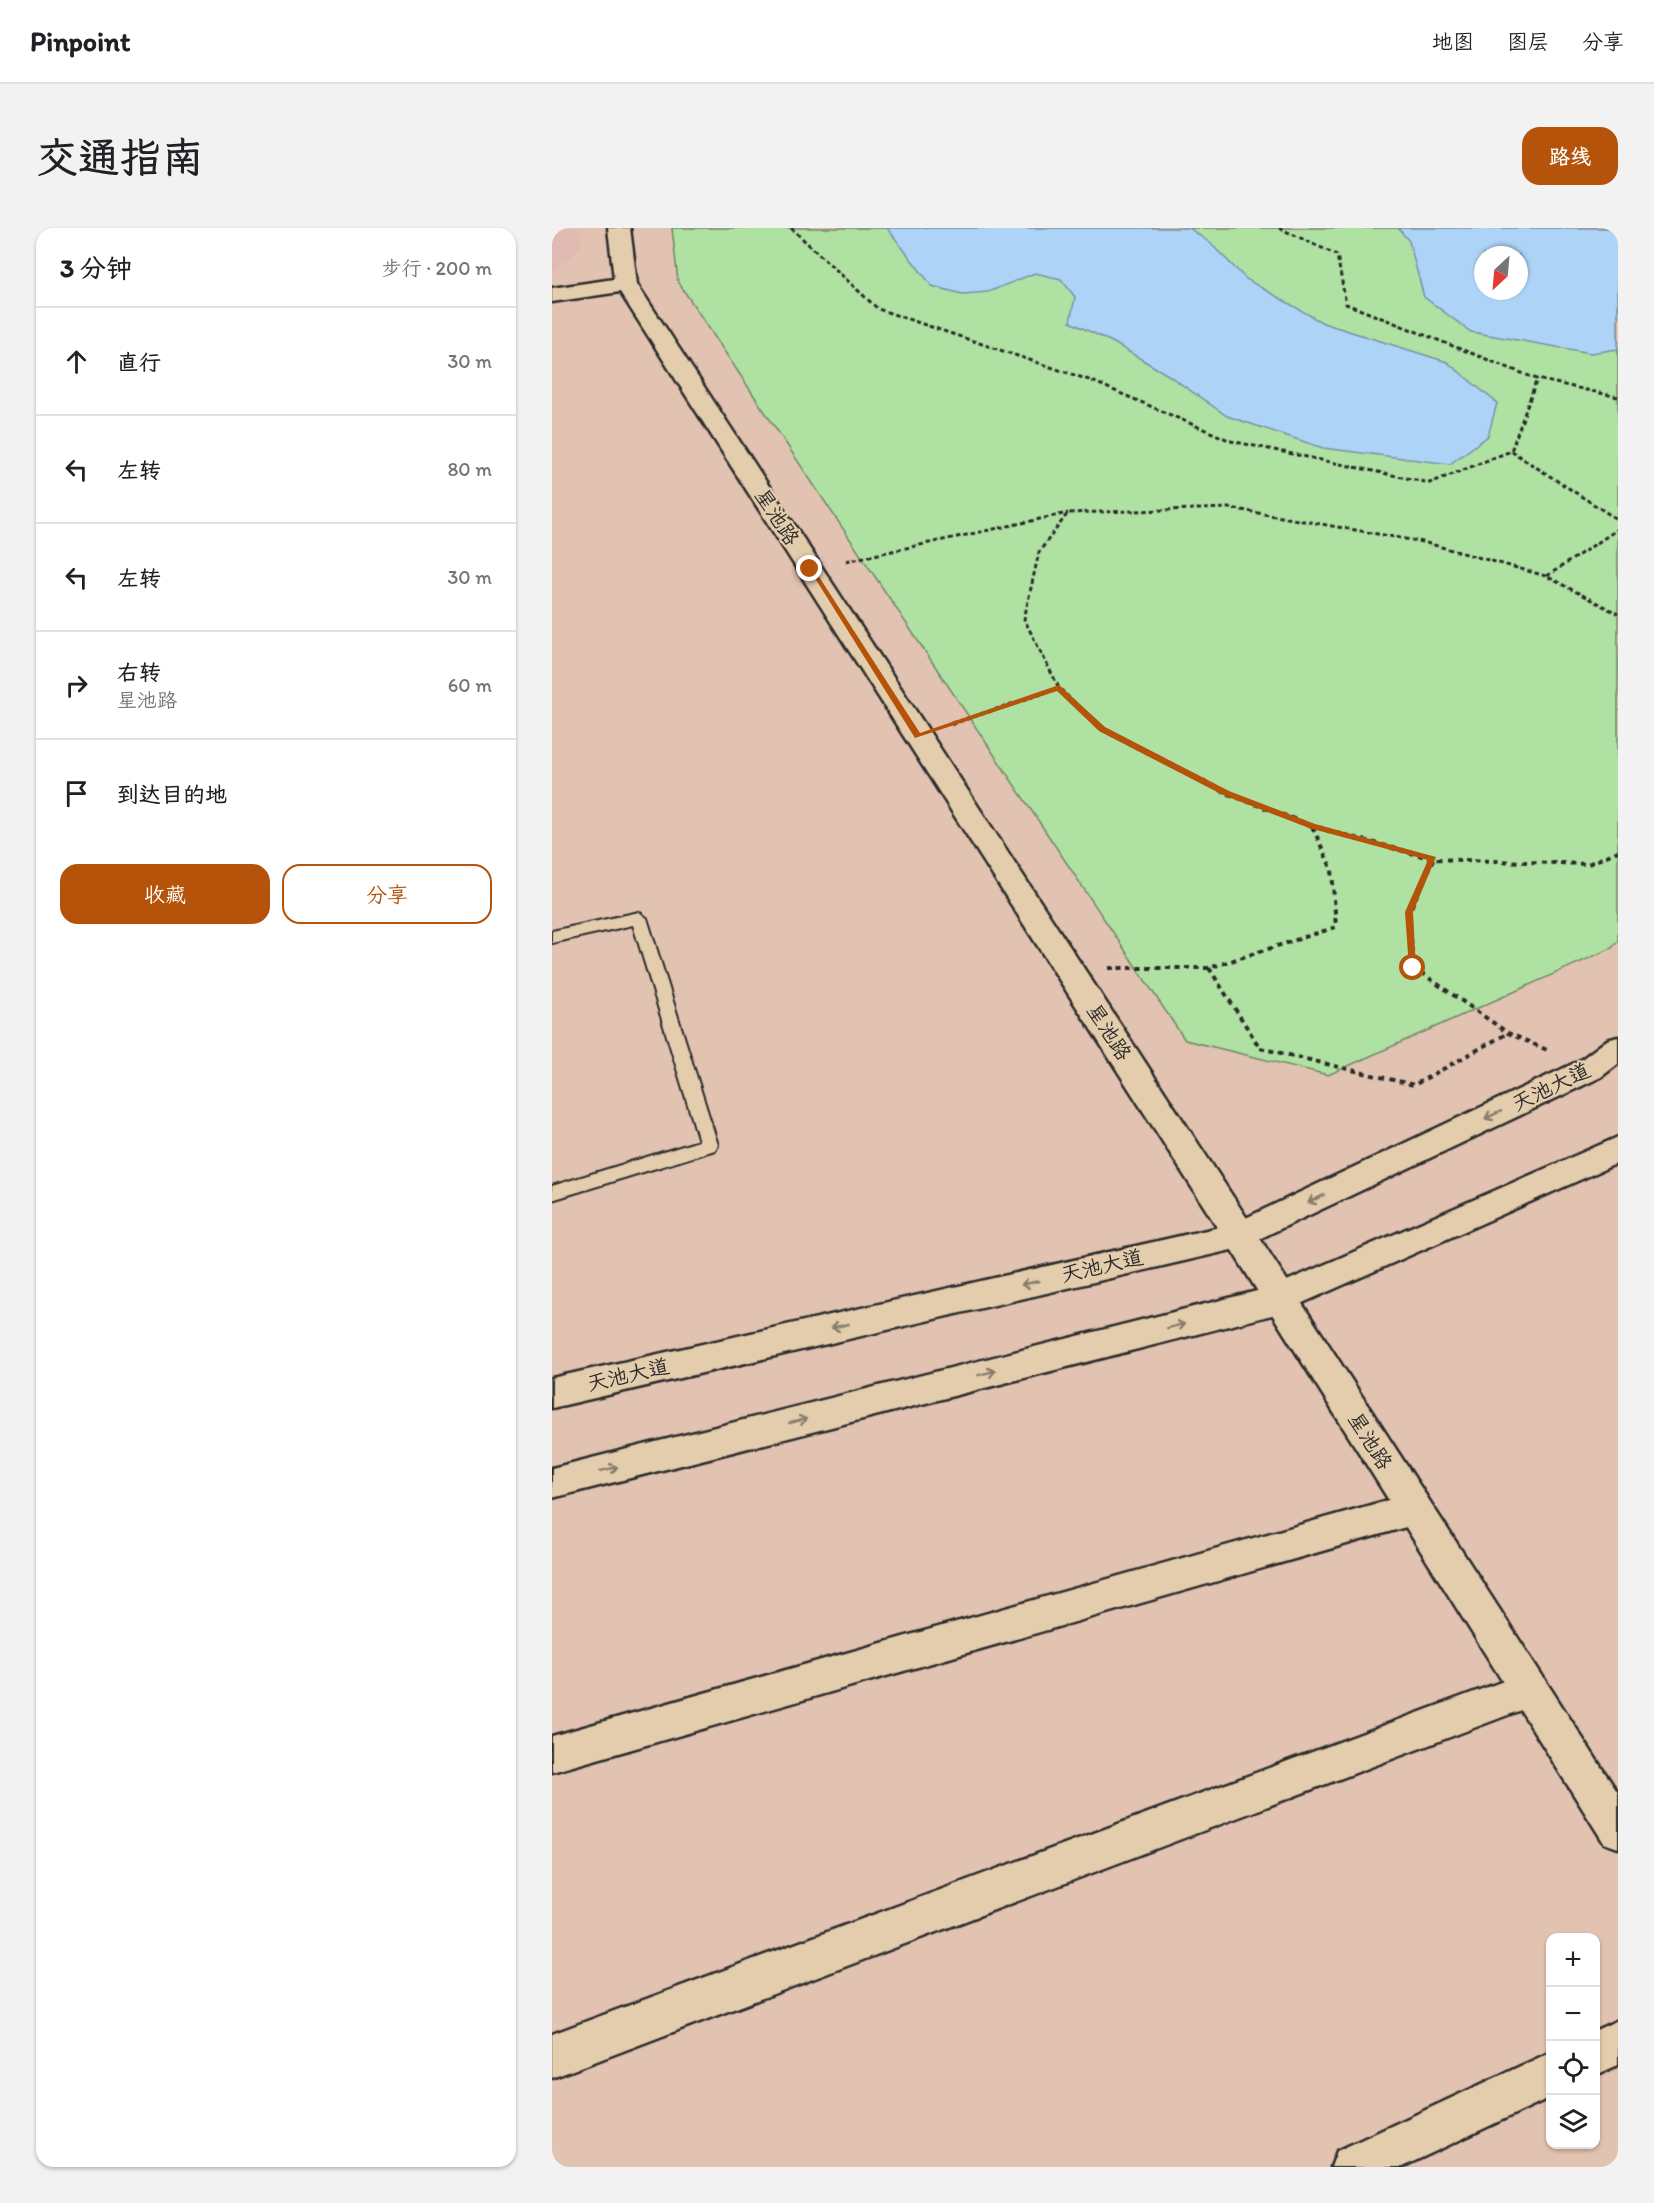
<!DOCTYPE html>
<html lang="zh">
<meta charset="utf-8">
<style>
:root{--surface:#fff;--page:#f2f2f2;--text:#202124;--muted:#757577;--line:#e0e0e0;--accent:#b45309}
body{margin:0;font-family:Itim,"LXGW WenKai TC",sans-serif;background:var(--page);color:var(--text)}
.controls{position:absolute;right:18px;bottom:18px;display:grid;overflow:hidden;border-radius:12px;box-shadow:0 2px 4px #0004}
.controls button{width:54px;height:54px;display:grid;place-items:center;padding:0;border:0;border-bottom:2px solid var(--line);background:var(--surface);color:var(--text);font:30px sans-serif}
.compass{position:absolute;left:922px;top:18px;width:54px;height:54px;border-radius:50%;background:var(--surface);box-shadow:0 2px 4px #0004;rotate:206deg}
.stop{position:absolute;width:18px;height:18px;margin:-14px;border:4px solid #b45309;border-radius:50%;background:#fff}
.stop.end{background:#b45309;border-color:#fff;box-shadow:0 2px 6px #0008}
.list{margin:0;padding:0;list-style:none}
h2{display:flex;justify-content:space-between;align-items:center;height:78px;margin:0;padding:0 24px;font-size:26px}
h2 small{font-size:20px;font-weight:400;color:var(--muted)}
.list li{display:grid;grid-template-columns:39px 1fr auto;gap:18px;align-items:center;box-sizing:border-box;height:108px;padding:0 24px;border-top:2px solid var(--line)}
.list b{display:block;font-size:22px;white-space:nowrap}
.list p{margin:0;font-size:20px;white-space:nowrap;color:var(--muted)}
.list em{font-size:20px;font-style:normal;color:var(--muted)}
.actions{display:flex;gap:12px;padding:18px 24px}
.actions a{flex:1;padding:14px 0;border:2px solid var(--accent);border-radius:18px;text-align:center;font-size:21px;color:var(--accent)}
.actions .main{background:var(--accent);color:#fff}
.icon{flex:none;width:33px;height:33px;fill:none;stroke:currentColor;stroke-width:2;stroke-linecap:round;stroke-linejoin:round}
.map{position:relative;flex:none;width:1066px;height:1939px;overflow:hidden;border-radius:18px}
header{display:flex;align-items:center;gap:36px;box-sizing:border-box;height:84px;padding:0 30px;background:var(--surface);border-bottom:2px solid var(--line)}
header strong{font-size:28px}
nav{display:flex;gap:33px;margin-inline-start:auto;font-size:21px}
.intro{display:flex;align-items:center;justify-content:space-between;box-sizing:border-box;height:144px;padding:0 36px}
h1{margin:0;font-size:42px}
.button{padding:15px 27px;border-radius:18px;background:var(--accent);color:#fff;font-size:21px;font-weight:700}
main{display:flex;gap:36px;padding:0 36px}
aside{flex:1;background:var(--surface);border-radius:18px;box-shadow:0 2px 4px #0004}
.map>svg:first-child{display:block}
.built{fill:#e1bab4}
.green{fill:#afe1a2;stroke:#6d8666;stroke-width:1.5;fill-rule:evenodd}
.water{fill:#add4f7;stroke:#7990a5;stroke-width:1.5;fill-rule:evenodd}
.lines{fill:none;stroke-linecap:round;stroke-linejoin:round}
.service-casing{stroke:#2b2b2b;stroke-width:4}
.minor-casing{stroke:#2b2b2b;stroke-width:5}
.tertiary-casing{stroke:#2b2b2b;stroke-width:5}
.secondary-casing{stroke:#2b2b2b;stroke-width:5}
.path-far1{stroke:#2b2b2b;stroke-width:3;stroke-dasharray:4.5 3;stroke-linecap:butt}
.path{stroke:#2b2b2b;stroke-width:4;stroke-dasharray:5 4.5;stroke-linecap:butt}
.service{fill:#e4cdad;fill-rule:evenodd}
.minor{fill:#e4cdad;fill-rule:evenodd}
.tertiary{fill:#e4cdad;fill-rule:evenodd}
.secondary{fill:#e4cdad;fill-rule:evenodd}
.oneway{stroke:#887c6c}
.route{fill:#b45309}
.labels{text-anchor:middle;stroke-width:4.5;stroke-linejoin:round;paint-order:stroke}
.street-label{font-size:21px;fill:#2b2b2b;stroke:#e4cdad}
</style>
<header>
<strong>Pinpoint</strong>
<nav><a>地图</a><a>图层</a><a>分享</a></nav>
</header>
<div class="intro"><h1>交通指南</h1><a class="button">路线</a></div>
<main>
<aside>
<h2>3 分钟<small>步行 · 200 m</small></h2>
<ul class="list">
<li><svg class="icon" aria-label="ahead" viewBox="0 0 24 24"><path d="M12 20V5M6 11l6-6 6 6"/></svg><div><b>直行</b></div><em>30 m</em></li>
<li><svg class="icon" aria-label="left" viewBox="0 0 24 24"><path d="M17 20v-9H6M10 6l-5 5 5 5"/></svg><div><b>左转</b></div><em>80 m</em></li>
<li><svg class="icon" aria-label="left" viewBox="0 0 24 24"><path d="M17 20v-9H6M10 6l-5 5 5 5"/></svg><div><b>左转</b></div><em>30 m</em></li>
<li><svg class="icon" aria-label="right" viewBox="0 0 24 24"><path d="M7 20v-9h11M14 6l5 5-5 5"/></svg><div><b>右转</b><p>星池路</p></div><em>60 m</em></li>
<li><svg class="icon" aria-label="arrive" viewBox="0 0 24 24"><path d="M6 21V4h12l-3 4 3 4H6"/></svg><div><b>到达目的地</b></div></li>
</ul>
<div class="actions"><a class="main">收藏</a><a>分享</a></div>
</aside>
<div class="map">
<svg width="1066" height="1939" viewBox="0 0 1066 1939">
<rect width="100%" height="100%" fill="#e2c2b1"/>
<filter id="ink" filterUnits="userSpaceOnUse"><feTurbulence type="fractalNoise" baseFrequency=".0167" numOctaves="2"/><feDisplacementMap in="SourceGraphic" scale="12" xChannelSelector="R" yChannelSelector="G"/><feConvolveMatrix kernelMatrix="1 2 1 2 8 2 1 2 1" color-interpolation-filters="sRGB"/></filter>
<g filter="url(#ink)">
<polygon class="built" points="0,0 28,0 29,19 0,45"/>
<path class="green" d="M120,0H1066V713L1060,720L776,847L633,812L126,54ZM931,27H967V63H931Z"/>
<g class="water">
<polygon points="335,0 637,0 658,15 694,51 771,95 895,134 945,175 936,208 898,236 771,220 675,188 616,147 562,115 518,94 523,69 509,51 483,45 436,64 410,66 380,58"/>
<path d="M846,0H1066V121L1039,125L919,104L872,69L857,13ZM931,27H967V63H931Z"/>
</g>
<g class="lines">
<g class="service-casing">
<polygon id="service" points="87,684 95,690 166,917 163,922 0,972 0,958 147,913 81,697 0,715 0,703"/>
</g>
<g class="minor-casing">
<g id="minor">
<polygon points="861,1265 874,1270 879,1281 874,1292 861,1297 0,1544 0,1508"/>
<polygon points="976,1444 990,1450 995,1462 990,1474 0,1850 0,1806"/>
<polygon points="1066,1792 1066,1837 1044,1847 1044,1802"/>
<polygon points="999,1824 999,1869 850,1939 779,1939 785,1923"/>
</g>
</g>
<g class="tertiary-casing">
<polygon id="tertiary" points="56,0 78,0 85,56 700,998 1066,1565 1066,1620 1052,1615 676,1016 68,64 0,74 0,60 62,51"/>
</g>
<g class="secondary-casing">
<g id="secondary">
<polygon points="1066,809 1066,836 1049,849 688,1020 0,1180 0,1150 681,996 1027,833 1055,812"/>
<polygon points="1066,909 1066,935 728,1085 0,1270 0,1240 721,1059"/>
</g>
</g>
<g class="path-far1">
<polyline points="239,0 326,81 540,153 679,213 878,255 959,223 985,151"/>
<polyline points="727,0 785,27 794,76 985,151 1066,169"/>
<polyline points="959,223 1066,292"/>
<polyline points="294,333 516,285"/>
<polyline points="995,348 1066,301"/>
<polyline points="400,496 507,460"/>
<polyline points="544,496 507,460 472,391 487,324 516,285 678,280 871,314 994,348 1066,386"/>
</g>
<g class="path">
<polyline points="543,494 550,501 674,565 760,598 881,631 1036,636 1066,623"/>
<polyline points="399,496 405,494"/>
<polyline points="881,631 857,684 861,739 956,805 995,822"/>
<polyline points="557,740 657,740 784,699 780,642 760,598"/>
<polyline points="657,740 708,820 862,857 956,805"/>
</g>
<use href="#service" class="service"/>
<use href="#minor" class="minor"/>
<use href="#tertiary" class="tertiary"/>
<use href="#secondary" class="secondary"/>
</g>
<defs><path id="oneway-shaft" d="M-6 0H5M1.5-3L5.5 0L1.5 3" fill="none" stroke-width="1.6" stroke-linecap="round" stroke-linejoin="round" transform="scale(1.5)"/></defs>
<g class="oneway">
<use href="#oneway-shaft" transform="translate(941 887) rotate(155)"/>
<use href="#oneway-shaft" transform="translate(764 971) rotate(155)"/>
<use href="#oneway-shaft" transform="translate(478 1055) rotate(167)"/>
<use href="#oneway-shaft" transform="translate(288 1098) rotate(167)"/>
<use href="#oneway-shaft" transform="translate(624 1098) rotate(-14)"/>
<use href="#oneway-shaft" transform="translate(435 1145) rotate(-14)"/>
<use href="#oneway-shaft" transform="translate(246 1193) rotate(-14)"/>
<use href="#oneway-shaft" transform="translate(57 1241) rotate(-14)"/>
</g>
</g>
<polygon class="route" points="256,339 262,341 368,505 507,457 553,499 677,563 763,596 884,629 861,684 864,742 857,740 853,684 876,632 757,600 671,567 547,503 505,463 363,510"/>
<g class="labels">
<g class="street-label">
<text transform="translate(225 289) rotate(57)" y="7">星池路</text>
<text transform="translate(557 804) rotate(57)" y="7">星池路</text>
<text transform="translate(999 859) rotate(-26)" y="7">天池大道</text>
<text transform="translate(550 1038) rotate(-13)" y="7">天池大道</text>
<text transform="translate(76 1147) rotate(-13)" y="7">天池大道</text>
<text transform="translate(818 1213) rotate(58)" y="7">星池路</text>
</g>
</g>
</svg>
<div class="controls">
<button>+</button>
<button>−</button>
<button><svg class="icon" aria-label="locate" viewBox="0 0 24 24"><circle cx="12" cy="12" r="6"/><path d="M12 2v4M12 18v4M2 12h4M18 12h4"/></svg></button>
<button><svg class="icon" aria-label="layers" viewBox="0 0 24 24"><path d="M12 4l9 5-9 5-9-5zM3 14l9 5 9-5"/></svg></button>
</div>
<svg class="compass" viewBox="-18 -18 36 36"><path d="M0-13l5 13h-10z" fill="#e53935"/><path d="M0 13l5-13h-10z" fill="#757577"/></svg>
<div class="stop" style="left:861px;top:740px"></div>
<div class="stop end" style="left:258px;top:341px"></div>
</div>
</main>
